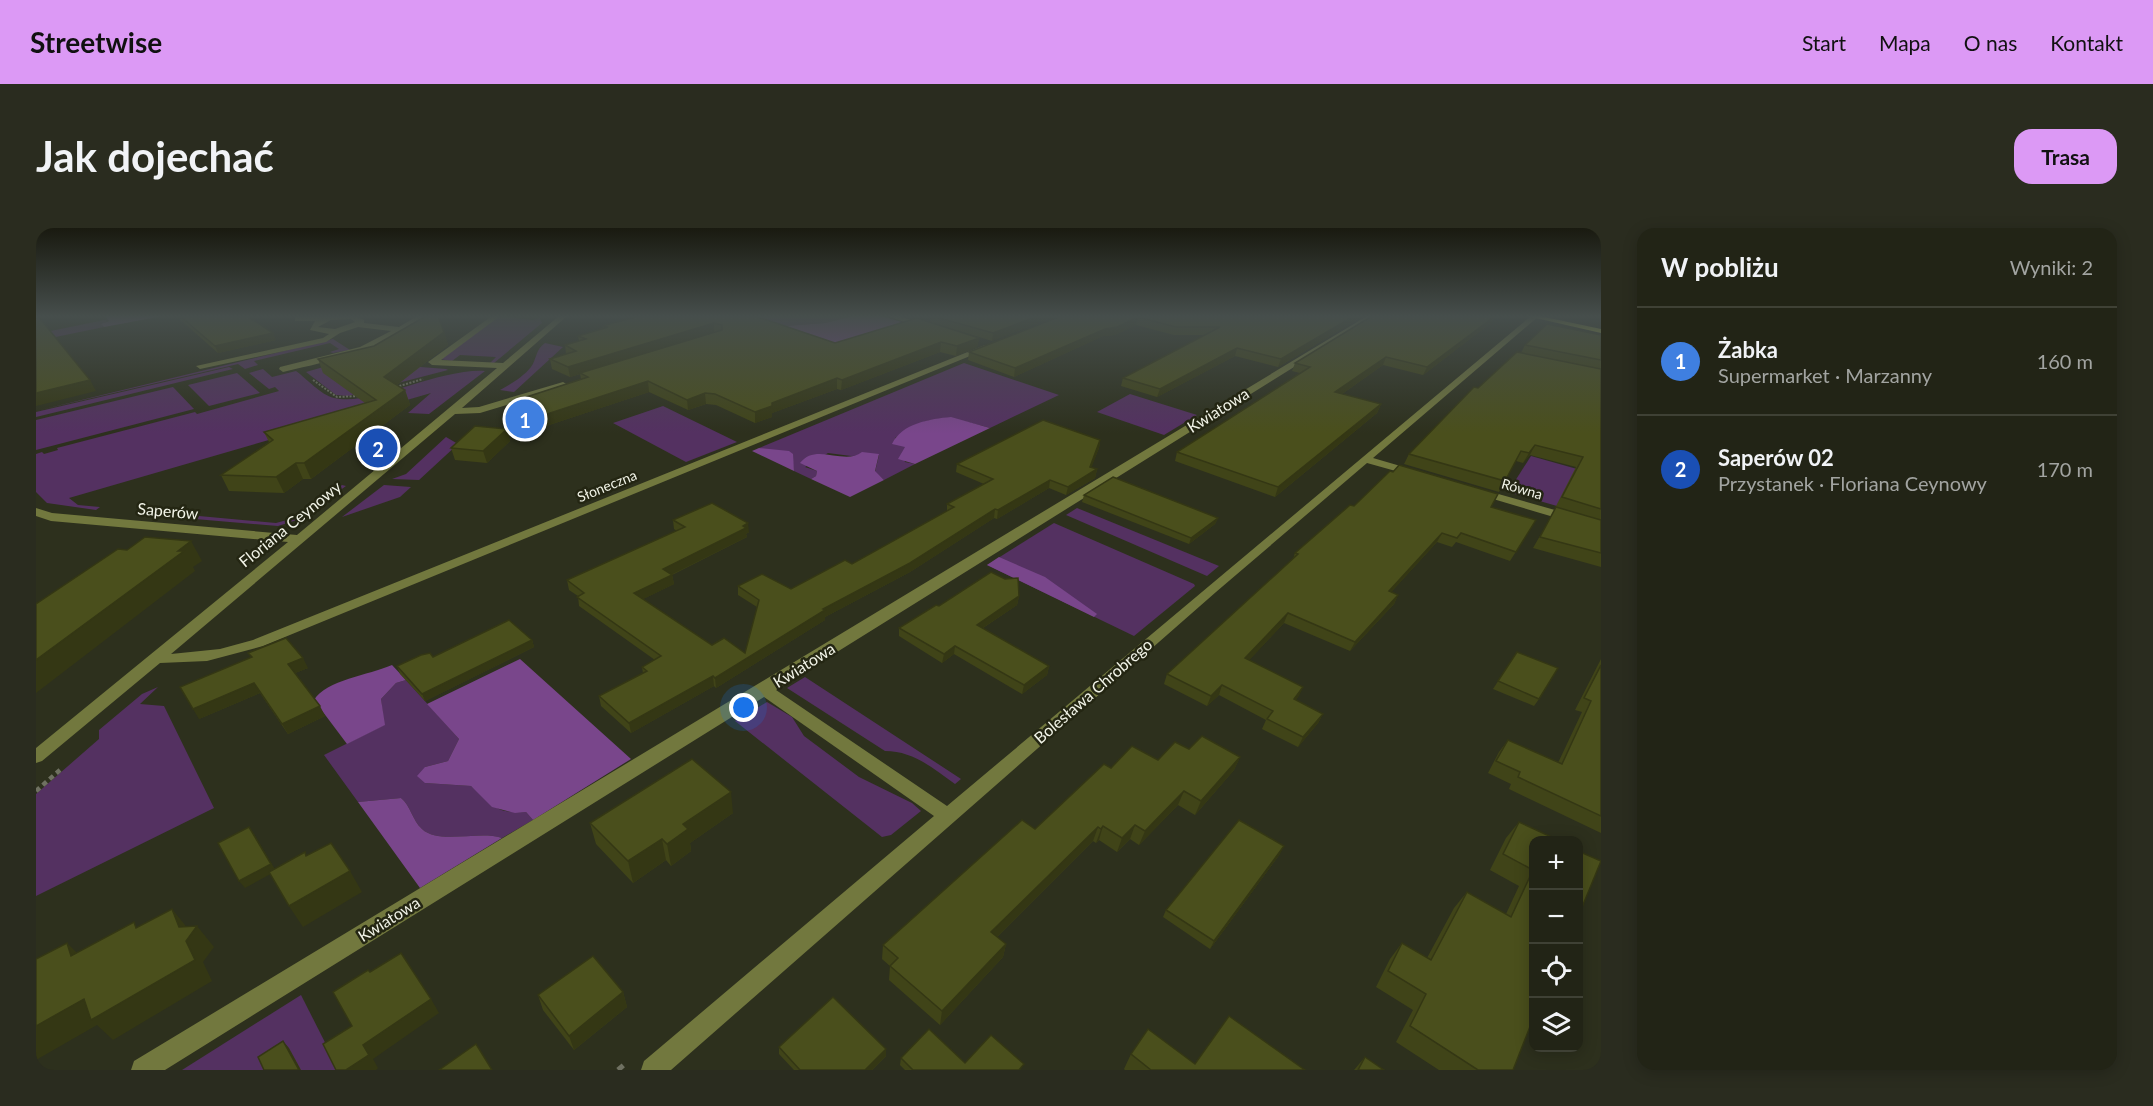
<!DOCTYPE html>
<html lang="pl">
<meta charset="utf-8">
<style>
:root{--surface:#222416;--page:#2a2c1f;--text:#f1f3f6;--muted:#a2a4a1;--line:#3f4135;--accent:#dc99f5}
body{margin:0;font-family:Lato,sans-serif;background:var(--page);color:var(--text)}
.controls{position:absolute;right:18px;bottom:18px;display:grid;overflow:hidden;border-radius:12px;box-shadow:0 3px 15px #0003}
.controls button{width:54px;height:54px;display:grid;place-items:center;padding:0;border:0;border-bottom:2px solid var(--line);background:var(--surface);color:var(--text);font:30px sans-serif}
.you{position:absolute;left:708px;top:480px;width:21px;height:21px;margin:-15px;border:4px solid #fff;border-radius:50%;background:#1a73e8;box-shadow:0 0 0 9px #1a73e833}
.badge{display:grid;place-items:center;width:39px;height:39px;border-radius:50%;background:var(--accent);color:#fff;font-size:20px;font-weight:700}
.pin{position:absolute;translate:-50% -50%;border:3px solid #fff;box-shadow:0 2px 6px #0006}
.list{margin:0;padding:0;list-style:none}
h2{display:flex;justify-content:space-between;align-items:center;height:78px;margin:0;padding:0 24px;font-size:26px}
h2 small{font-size:20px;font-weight:400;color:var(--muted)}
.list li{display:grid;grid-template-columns:39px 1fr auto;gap:18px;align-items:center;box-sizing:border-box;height:108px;padding:0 24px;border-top:2px solid var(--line)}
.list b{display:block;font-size:22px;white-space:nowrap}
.list p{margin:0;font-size:20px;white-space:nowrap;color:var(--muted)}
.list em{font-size:20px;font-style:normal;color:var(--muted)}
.icon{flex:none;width:33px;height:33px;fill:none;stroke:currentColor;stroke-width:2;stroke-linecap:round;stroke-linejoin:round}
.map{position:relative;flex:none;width:1565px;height:842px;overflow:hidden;border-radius:18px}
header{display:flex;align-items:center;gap:36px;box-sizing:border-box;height:84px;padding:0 30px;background:var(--accent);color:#111}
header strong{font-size:28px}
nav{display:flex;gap:33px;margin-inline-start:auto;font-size:21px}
.intro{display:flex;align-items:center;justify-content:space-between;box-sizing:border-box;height:144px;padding:0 36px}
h1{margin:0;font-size:42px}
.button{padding:15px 27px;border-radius:18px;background:var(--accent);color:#111;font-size:21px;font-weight:700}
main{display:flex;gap:36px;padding:0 36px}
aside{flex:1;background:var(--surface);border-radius:18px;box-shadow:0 3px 15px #0003}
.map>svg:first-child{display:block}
.green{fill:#543161}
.forest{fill:#79468b}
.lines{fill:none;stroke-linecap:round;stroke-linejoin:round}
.path-far2{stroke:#6f7161;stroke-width:2;stroke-dasharray:2 1.5;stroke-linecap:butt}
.path-far1{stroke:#6f7161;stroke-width:4.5;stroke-dasharray:5 4;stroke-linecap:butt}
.path{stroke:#6f7161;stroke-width:5;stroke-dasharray:7 4.5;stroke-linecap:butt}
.minor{fill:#72783e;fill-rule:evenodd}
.major{fill:#b6c23b;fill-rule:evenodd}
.wall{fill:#404418}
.shaded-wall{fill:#343714}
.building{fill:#4a4f1c;stroke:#343714;stroke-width:1.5}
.labels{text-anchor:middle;stroke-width:5;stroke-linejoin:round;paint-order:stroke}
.far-street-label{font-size:14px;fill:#f2f4e8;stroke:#242613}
.street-label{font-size:16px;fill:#f2f4e8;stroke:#242613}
</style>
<header>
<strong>Streetwise</strong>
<nav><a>Start</a><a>Mapa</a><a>O nas</a><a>Kontakt</a></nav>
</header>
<div class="intro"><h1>Jak dojechać</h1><a class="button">Trasa</a></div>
<main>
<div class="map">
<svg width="1565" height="842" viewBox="0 0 1565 842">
<rect width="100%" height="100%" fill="#2d301d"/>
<g class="green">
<polygon points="463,88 497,92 507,88 504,90 506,95 458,135 454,135 460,129 424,127 416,133 404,131"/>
<polygon points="707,88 817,88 789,95 749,98"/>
<polygon points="73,91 66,98 68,99 0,113 0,106"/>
<polygon points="297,111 314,122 297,125 294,124 303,121 294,115 218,133 222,137 209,141 202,136 0,183"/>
<path d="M509,115L527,119L478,164L464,162C475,156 487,149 495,139C501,131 499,122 509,115Z"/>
<polygon points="308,133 410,141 412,142 312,168 300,167 270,144"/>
<path d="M928,135L1023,167L954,200C914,189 893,184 859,210L870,219L866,225L869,234L879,236L848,252L839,244L843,227L815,228L792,225L769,239L781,243L780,248L775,251L758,243L756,231L723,220Z"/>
<polygon points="193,139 197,141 0,189 0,184"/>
<path d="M227,141L236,149L260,143C271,151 285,167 298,170C334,179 403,140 449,143L393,186L372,185L395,165L33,270L42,277L64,279L60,282L11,275L0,264V226L6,224L8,226L22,222L21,220L159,184L161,186L243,163L239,159L233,161L213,145Z"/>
<polygon points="201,145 224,165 173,178 152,157"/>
<polygon points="137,159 158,181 0,222 0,192"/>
<polygon points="1094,166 1161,187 1128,207 1061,184"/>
<polygon points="627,178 701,214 650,234 577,195"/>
<polygon points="410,209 422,216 383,252 356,251 370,246"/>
<polygon points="1495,228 1541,241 1521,278 1472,264"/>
<polygon points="306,257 310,258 264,291 242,298 159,291 163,288 240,295 269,287"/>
<polygon points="348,257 375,259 364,269 306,289"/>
<polygon points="1041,280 1183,338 1171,348 1030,287"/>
<polygon points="1018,295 1158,356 1159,358 1098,408 951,337"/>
<path d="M769,449L922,549L925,551L919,556C897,540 877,523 849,523L751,460Z"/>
<path d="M370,452L423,511L412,533L389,539V555L435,558C458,576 457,586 490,584L497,592L466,610C443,602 403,617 386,601C376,592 375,578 365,570L322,574L288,527L348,497L345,471L360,455Z"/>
<polygon points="122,459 104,476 128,478 178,580 0,668 0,566 63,511 63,502 106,466"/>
<polygon points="731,474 756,489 768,508 823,549 876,575 885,583 855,607 846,609 699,493"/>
<polygon points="265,767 303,842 146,842"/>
</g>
<g class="forest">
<polygon points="69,88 127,88 68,99 65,96 73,93"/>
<polygon points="817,88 845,88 866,94 795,119 749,98 789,95"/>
<path d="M915,189L954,200L879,236L862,231L869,219L856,216C866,195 894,191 915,189Z"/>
<polygon points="723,220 753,223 757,226 758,243 716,223"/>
<path d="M826,224L843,226L839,243L848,252L814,269L775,251L780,248L781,243L764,235C780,214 808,238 826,224Z"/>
<polygon points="963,329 1009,349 1061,386 1058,389 951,337"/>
<polygon points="484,431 595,531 497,592 490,584 479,585 456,579 435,558 389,555 381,548 389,539 412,533 423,511 391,476"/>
<path d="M356,437L370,452L360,455L345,471L349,497L311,516L278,472C290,452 333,447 356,437Z"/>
<path d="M365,570C375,578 376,592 386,601C403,617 443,602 466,610L384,660L322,574Z"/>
</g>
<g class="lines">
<g class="path-far2">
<polyline points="277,152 301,169 324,168"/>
<polyline points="360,159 387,151"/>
</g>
<polyline class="path-far1" points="0,563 24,542"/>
<polyline class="path" points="582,842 590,835"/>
<g class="minor">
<path d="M319,88L328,92V95L363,99L381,88H390C351,123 296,132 247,144L243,141L244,139L324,119L355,103L322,99L304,105L290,114L164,141L160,138L287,110L293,106L274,102L279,93H259V89ZM315,91L319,94L299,101L282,99L295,92Z"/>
<polygon points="456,88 464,88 405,132 467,135 523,88 531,88 426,180 443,179 527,154 532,157 530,159 444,185 419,186 135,426 184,421 217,412 949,117 956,119 227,418 171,433 124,435 6,533 0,535 0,520 252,314 15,293 0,288 0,280 16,285 261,307 461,140 396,137 392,134"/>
<polygon points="852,88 863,88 895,99 888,101"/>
<polygon points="1331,88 1340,88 740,462 911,578 1495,88 1503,88 1337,230 1385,244 1385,248 1381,249 1331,235 1180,364 635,842 605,842 608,833 898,588 728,469 129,842 95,842 98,833"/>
<polygon points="1441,260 1565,295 1565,303 1437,265 1435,263"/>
</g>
<polygon class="major" points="1491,88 1504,88 1565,101 1565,105"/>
</g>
<g class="wall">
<polygon points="140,88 211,88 240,112 182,125"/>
<polygon points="719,88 799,115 894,94 894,88 1020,88 956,113 910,99 943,110 941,119 920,128 904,124 805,162 801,161 736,185 736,189 719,195 680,177 670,176 652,182 613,164 504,200 477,184 475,174 545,151 544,146 534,149 516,141 514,131 530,126 529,117 543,113 542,108 567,100 566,98"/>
<polygon points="1025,88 1327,88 1242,139 1199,128 1121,169 1085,158 1087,150 1170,107 1138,107 1100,97 1079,107 1067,108 978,149 932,132 933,124"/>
<polygon points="1459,88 1456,94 1387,147 1347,137 1306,166 1345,176 1341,185 1239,269 1139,233 1141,224 1264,145 1256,143 1259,135"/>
<polygon points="408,104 412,117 361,157 369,162 374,177 275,251 267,251 248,265 193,263 185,247 233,214 228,204 329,175 287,145 282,131"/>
<polygon points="1565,107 1565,339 1497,320 1520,280 1519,280 1540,239 1494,227 1487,235 1480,233 1463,264 1368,236 1373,226 1442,160 1485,125 1489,117"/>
<polygon points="471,201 474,213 451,235 419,232 415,220"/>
<polygon points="1064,212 1063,220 1055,239 1061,241 1059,250 1030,267 1013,260 961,291 958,290 874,344 789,389 789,392 680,460 678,458 595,505 565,478 563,468 607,445 606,439 619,432 543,378 542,368 533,362 531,352 641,303 638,301 637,292 713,304 710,306 711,309 636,347 638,356 607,371 676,417 709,425 721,379 702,367 702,358 755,361 816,336 911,284 911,276 948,256 920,244 921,236"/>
<polygon points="1048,267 1182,290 1179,296 1153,316 1046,274"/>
<polygon points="1318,278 1455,279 1500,292 1474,333 1420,314 1416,319 1401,314 1355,364 1362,367 1358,376 1314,423 1248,395 1213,432 1267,459 1260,472 1287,486 1282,495 1262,519 1226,501 1230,492 1183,467 1171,478 1128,456 1131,446 1257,331 1259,325"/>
<polygon points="983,368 981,377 947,400 1013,438 1011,447 986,466 918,426 906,435 863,408 863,400 903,378"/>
<polygon points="496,412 498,419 389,473 364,446 361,438 397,429"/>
<polygon points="1481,424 1503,471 1498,478 1457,461"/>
<polygon points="212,425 272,440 259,445 289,488 252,506 224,465 163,491 215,429"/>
<polygon points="1565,431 1565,605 1473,561 1475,556 1452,545 1463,524 1472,512 1522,535 1546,484 1539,482"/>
<polygon points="1153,521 1204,529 1198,542 1159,587 1142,577 1103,617 1094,611 1081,624 1063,612 1060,615 1057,613 961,709 970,716 967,729 904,797 853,752 854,738 846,731 847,717 999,601 1075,540 1122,532"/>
<polygon points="697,585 654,615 655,623 635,638 630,632 597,655 560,616 554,595"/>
<polygon points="1483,594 1522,612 1497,791 1477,842 1403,842 1360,814 1377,782 1340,759 1354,731 1366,715 1391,730 1418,680 1431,664 1470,686 1483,658 1454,642 1470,610"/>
<polygon points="1244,626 1174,721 1127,689 1130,682"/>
<polygon points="587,764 591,779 538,822 507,782 502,767"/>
<polygon points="743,819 850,828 836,842 758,842 743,826"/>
<polygon points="1095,826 1159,836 1269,842 1089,842 1088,841"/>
<polygon points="1329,829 1348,842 1318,842"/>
<polygon points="865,830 929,835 986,842 869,842 864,837"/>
</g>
<g class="shaded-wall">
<polygon points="1002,88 1020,88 956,113 957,105"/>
<polygon points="1318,88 1327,88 1242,139 1245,131"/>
<polygon points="1459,88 1456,94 1387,147 1391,139"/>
<polygon points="1102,89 1100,97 1079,107 1067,108 978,149 979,140 1069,101"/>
<polygon points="678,95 678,105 534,149 532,139"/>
<polygon points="408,104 412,117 353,163 348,149"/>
<polygon points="237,105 240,112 182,125 179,118"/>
<polygon points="943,110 941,119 920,128 921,118"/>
<polygon points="905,114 904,124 805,162 806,152"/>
<polygon points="1201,120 1199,128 1121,169 1124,161"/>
<polygon points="1350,129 1347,137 1296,173 1299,164"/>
<polygon points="801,150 801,161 736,185 736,175"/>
<polygon points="54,152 60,163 0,178 0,165"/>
<polygon points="612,153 613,164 504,200 502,189"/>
<polygon points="369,162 374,177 275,251 268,235"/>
<polygon points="669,165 670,176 652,182 651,172"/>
<polygon points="1345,176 1341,185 1239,269 1242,259"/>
<polygon points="736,178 736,189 719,195 719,184"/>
<polygon points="471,201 474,213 451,235 447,223"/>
<polygon points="1064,212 1063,220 1053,246 1061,241 1059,250 1030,267 1032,259 1054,239"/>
<polygon points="1499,217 1494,227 1487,235 1493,225"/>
<polygon points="260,235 267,251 248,265 240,249"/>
<polygon points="1014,252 1013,260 961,291 962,282"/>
<polygon points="959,281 958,290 874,344 789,389 789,392 680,460 679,450 787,381"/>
<polygon points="1182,290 1179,296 1153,316 1155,310"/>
<polygon points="712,295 713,304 710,306 711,309 629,350 627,341"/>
<polygon points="1406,305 1401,314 1348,372 1353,363"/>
<polygon points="155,313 166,333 157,339 159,343 0,465 0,432"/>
<polygon points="636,347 638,356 599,375 598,365"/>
<polygon points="1362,367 1358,376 1314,423 1319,414"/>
<polygon points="983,368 981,377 939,405 941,397"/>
<polygon points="1252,385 1248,395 1206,440 1209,430"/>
<polygon points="496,412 498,419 389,473 386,466"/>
<polygon points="919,418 918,426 906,435 908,426"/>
<polygon points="267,430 272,440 257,446 252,436"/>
<polygon points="1013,438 1011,447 986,466 988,457"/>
<polygon points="677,448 678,458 595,505 593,495"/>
<polygon points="218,455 224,465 163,491 157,481"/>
<polygon points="1186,457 1183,467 1171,478 1175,468"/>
<polygon points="1267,459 1263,468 1253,481 1258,471"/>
<polygon points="284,478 289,488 252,506 246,496"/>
<polygon points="1287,486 1282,495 1262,519 1267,509"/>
<polygon points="1204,529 1198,542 1159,587 1165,573"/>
<polygon points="1148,563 1142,577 1103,617 1109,603"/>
<polygon points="695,564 697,585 654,615 655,623 635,638 631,616 647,596"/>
<polygon points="1099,597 1094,611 1081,624 1086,610"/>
<polygon points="1067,598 1063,612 1060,615 1065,601"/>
<polygon points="1062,599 1057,613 952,718 955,704"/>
<polygon points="218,606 240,643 209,660 203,653"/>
<polygon points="626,611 630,632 597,655 592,633"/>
<polygon points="1248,618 1244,626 1174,721 1178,713"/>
<polygon points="314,643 326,664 267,699 253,678"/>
<polygon points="136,681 153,702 161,698 178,719 167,734 176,753 77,812 61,797 0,832 0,798 143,699"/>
<polygon points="31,715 52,736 35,728"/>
<polygon points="970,716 967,729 904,797 906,783"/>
<polygon points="587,764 591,779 538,822 533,808"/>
<polygon points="395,771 403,785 337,831 342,840 340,842 310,842 327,817"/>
<polygon points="247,813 253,820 265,842 263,842"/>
<polygon points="850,821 850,828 836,842 829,842"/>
</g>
<g class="building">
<polygon points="0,88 2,88 54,152 0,165"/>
<polygon points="144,88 211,88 237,105 179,118"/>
<polygon points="390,88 402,88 408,104 348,149 369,162 268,235 260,235 240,249 185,247 237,212 228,204 340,172 282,131 338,118"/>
<polygon points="603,88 719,88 799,115 881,90 943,110 921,118 905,114 806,152 801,150 736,175 736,178 719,184 679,166 669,165 651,172 612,153 502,189 475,174 552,149 544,145 686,102 686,97 678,95 532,139 514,131 540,123 529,117 550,111 542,108 572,99 566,98"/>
<polygon points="896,88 1002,88 957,105"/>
<polygon points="1025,88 1318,88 1245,131 1201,120 1124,161 1087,150 1184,99 1140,99 1102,89 1081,99 1069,101 979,140 933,124"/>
<polygon points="1336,88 1459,88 1391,139 1350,129 1299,164 1345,176 1242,259 1141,224 1274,139 1259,135"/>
<polygon points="1511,96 1565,107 1565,132 1489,117"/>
<polygon points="1481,124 1565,141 1565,281 1526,269 1547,229 1499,217 1493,225 1485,223 1469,253 1373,226 1438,159 1442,160"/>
<polygon points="1007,192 1064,212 1054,239 1061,241 1032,259 1014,252 962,282 959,281 874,335 787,381 789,382 679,450 677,448 593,495 563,468 611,443 606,439 625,428 541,369 548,365 531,352 649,299 637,292 676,275 712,295 707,298 710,300 627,341 636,347 598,365 676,417 688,410 709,425 723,372 702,358 726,346 755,361 809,332 816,336 918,279 911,276 957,251 921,236"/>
<polygon points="439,198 471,201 447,223 415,220"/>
<polygon points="1363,237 1462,266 1455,279 1500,292 1480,324 1425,305 1421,310 1406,305 1353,363 1362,367 1319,414 1252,385 1209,430 1267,459 1258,471 1287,486 1267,509 1231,491 1237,483 1186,457 1175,468 1131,446 1262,326 1259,325 1314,277 1318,278 1354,243 1357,244"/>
<polygon points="1077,249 1182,290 1155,310 1048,267"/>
<polygon points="1520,279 1565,292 1565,325 1504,309"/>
<polygon points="109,309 155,313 142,323 148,323 0,432 0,376 82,321 91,322"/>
<polygon points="955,344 969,351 982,350 983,368 941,397 1013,438 988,457 919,418 908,426 863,400 900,377 903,378"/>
<polygon points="473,392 496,412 386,466 361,438 385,427 394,425 397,429"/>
<polygon points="250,410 267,430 252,436 284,478 246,496 218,455 157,481 144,459 216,429 212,425"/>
<polygon points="1481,424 1522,440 1503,471 1462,453"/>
<polygon points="1565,437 1565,588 1482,549 1484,544 1460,533 1472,512 1526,536 1555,473 1548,470"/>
<polygon points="1166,508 1204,529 1165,573 1148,563 1109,603 1099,597 1086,610 1067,598 1065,601 1062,599 955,704 970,716 906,783 854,738 862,730 847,717 986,592 999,601 1068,536 1075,540 1096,518 1122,532 1139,514 1153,521"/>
<polygon points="656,531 695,564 647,596 652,601 631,616 626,611 592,633 554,595"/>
<polygon points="1203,592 1248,618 1178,713 1130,682"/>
<polygon points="1483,594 1522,612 1497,612 1497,791 1477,842 1442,842 1374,798 1390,766 1352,743 1366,715 1395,732 1431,664 1475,689 1497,642 1467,626"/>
<polygon points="213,599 235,636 203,653 182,615"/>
<polygon points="295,615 314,643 253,678 233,644 269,624 270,628"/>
<polygon points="1542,623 1565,633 1542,689"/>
<polygon points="136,681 143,699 161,698 150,713 159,732 55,792 48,771 0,798 0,731 31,715 35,728 98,694 100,700"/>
<polygon points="365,725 395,771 327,817 333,827 310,842 300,842 287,816 316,798 297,764 332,742 334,744"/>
<polygon points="557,728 587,764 533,808 502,767"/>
<polygon points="797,769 850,821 829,842 764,842 743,819"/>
<polygon points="1193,788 1269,842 1115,842 1095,826 1112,801 1159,836"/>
<polygon points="893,801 929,835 955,807 988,836 983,842 877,842 865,830"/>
<polygon points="247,813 263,842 228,842 222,829"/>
<polygon points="440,816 456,842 403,842"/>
<polygon points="1329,829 1348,842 1322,842"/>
</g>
<linearGradient id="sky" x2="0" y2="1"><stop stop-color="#191a10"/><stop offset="0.43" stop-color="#464e4c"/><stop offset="1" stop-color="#464e4c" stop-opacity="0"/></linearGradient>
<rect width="1565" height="205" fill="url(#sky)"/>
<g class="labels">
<g class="far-street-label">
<text transform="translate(571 258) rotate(-22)" y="5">Słoneczna</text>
<text transform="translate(1486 261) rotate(16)" y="5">Równa</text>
</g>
<g class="street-label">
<text transform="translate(1182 182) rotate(-32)" y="6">Kwiatowa</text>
<text transform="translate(132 283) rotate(5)" y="6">Saperów</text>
<text transform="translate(254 296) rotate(-39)" y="6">Floriana Ceynowy</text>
<text transform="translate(768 437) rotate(-32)" y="6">Kwiatowa</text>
<text transform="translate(1057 463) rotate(-41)" y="6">Bolesława Chrobrego</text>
<text transform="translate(353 691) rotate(-32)" y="6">Kwiatowa</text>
</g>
</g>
</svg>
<div class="controls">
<button>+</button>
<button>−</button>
<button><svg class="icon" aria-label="locate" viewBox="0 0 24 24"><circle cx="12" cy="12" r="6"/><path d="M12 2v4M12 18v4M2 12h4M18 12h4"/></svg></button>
<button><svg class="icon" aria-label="layers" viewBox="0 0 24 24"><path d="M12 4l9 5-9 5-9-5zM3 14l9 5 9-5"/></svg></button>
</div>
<div class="you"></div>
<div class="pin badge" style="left:489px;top:191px;background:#3f7fe0">1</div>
<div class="pin badge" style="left:342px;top:220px;background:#1a4fb4">2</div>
</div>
<aside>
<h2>W pobliżu<small>Wyniki: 2</small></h2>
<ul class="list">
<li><span class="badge" style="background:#3f7fe0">1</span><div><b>Żabka</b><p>Supermarket · Marzanny</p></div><em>160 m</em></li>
<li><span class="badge" style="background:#1a4fb4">2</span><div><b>Saperów 02</b><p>Przystanek · Floriana Ceynowy</p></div><em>170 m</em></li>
</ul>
</aside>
</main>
